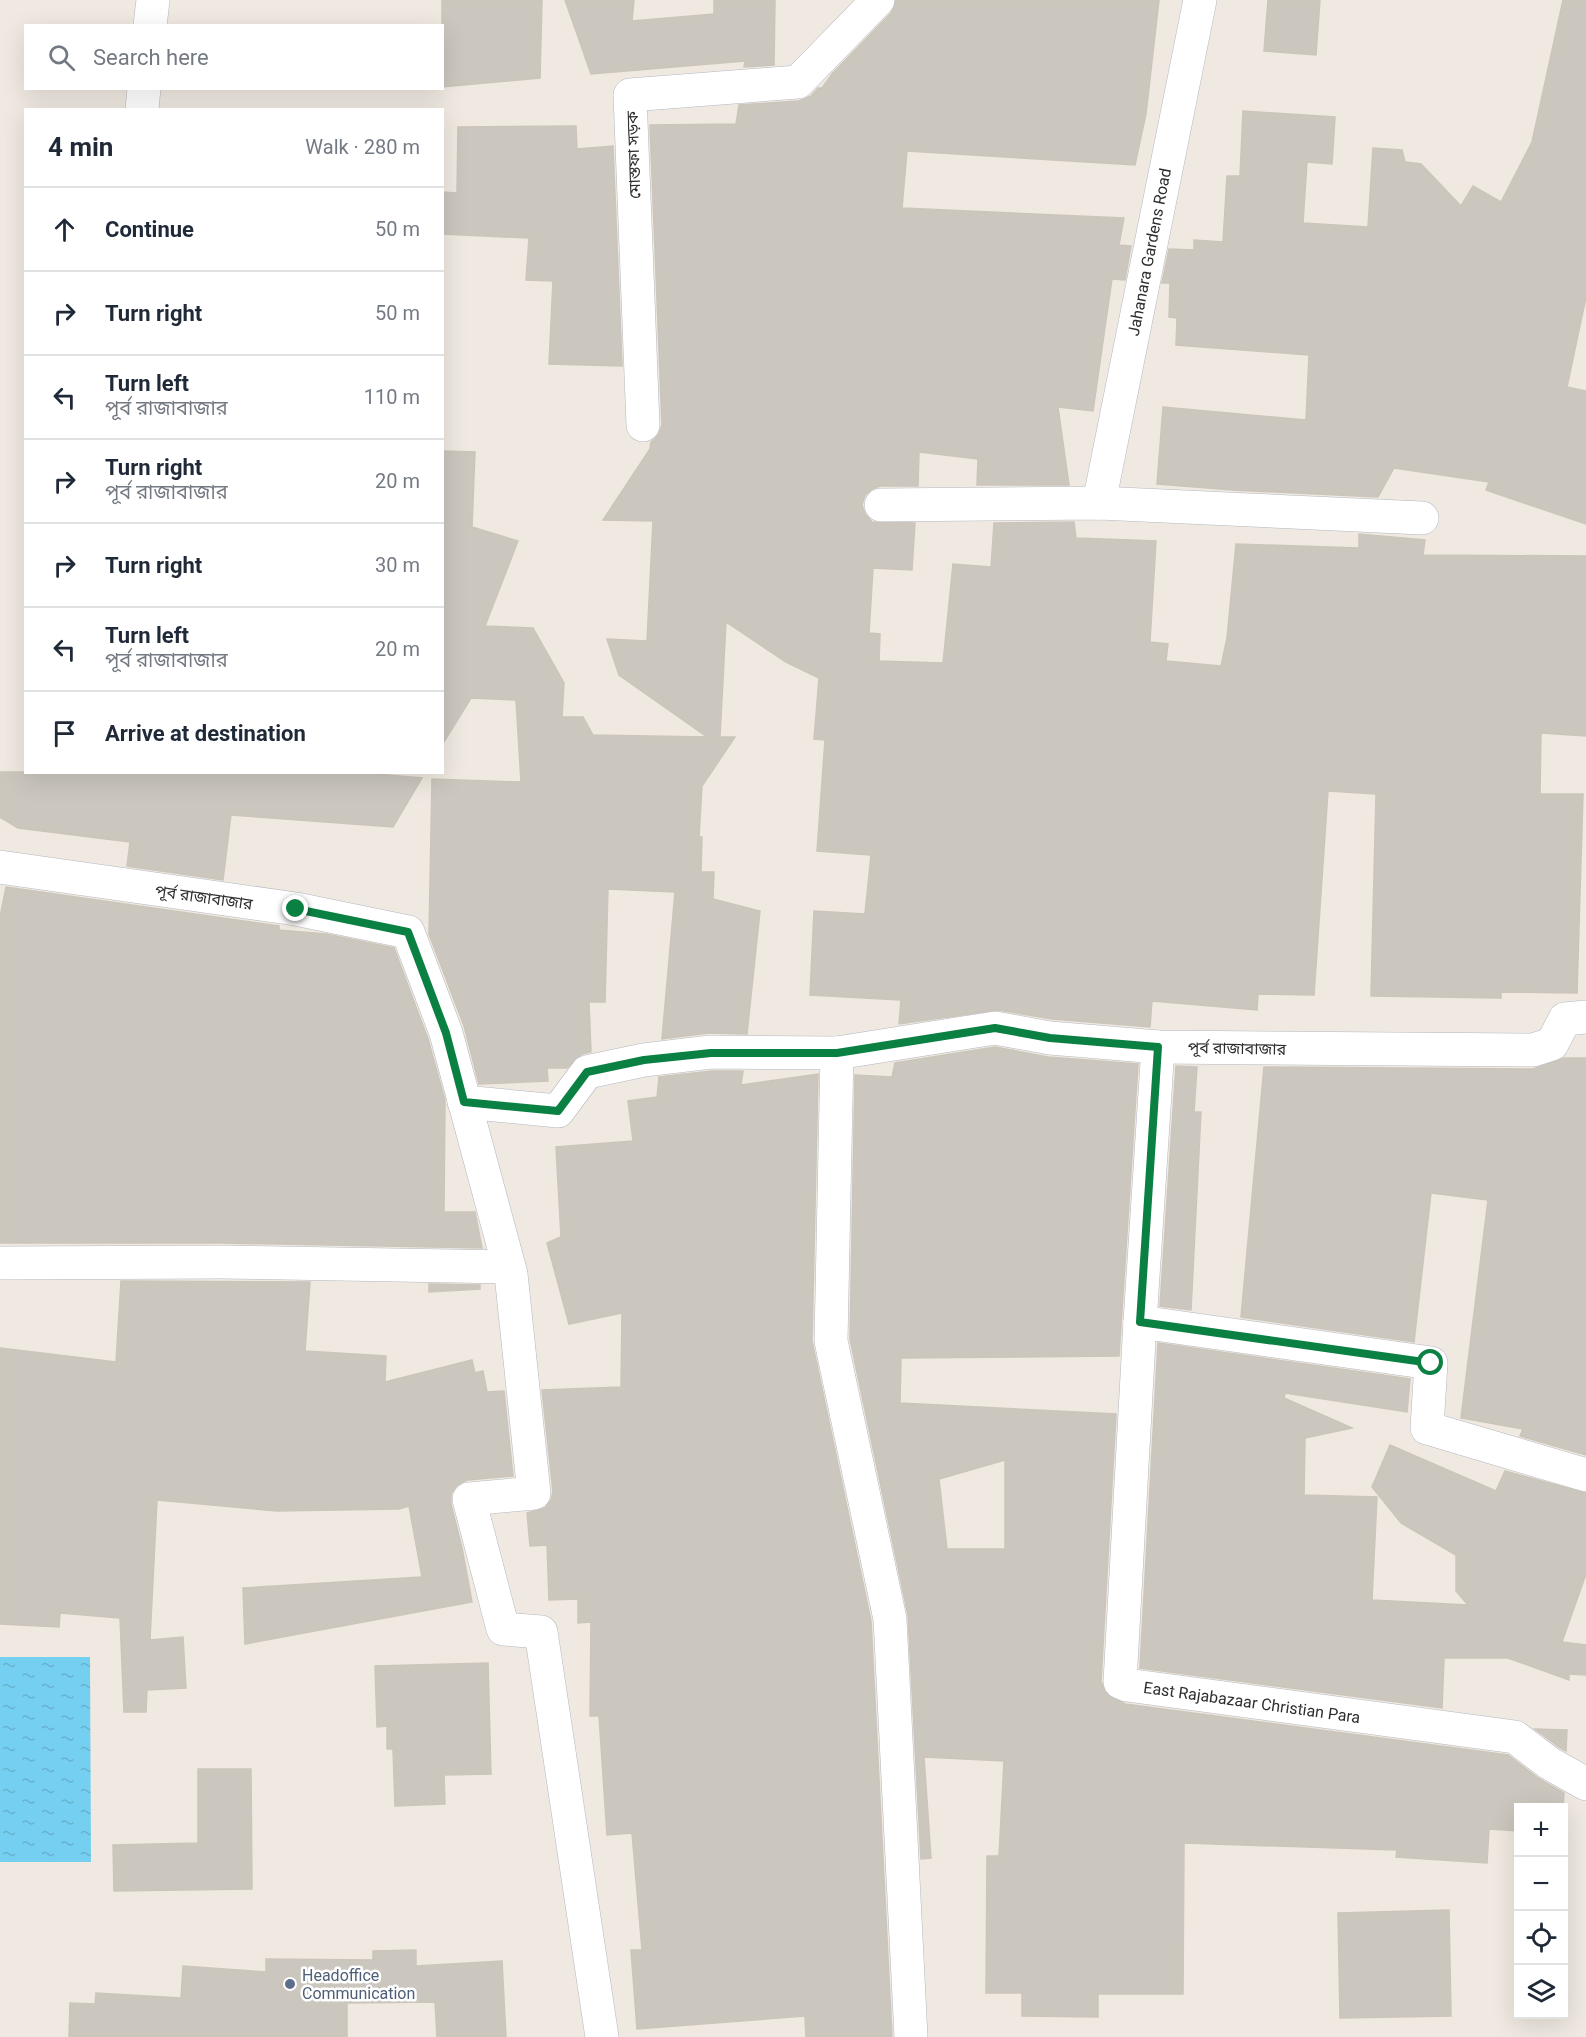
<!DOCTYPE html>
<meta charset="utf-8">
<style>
:root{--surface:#fff;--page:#f2f2f3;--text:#1f2937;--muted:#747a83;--line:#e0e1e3}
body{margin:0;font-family:Roboto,"Noto Sans Bengali",sans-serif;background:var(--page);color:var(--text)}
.controls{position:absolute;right:18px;bottom:18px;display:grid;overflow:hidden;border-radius:0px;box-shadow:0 6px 24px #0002}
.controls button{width:54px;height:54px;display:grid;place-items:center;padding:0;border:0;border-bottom:2px solid var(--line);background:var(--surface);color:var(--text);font:30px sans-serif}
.stop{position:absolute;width:18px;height:18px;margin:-14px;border:4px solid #0b8043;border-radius:50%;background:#fff}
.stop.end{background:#0b8043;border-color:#fff;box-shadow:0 2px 6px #0008}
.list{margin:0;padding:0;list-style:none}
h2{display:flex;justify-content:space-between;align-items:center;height:78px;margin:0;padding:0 24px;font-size:26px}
h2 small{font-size:20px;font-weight:400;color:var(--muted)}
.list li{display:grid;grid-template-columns:39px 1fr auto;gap:18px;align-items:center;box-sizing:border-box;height:84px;padding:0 24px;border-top:2px solid var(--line)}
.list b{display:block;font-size:22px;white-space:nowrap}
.list p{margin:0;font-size:20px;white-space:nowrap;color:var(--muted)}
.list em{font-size:20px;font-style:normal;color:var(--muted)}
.icon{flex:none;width:33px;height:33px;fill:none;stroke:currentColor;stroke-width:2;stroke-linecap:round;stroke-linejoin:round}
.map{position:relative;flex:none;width:1586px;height:2037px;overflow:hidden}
.search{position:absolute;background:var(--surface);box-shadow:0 6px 24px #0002;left:24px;top:24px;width:420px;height:66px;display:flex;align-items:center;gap:15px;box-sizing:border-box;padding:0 21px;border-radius:0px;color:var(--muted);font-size:22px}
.panel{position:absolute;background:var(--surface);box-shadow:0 6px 24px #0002;left:24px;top:108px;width:420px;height:666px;border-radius:0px}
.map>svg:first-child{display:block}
.water{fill:url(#water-ripples)}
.building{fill:#cbc7bf;stroke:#cbc5ba;stroke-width:1.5;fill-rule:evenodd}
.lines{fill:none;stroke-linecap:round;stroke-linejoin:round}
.minor-casing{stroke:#b4b7c1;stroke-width:34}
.minor{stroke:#fff;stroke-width:33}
.route{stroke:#0b8043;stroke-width:8}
.service-dot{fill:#5c6f8a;stroke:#fff;stroke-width:2}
.labels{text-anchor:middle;stroke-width:5;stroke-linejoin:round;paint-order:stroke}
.street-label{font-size:16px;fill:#2e2e2e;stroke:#fff}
.service-label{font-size:16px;fill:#4e5e75;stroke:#fff;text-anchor:start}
</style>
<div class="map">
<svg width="1586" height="2037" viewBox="0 0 1586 2037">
<defs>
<pattern id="water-ripples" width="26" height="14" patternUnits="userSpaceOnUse" patternTransform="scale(1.5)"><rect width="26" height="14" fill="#75cff0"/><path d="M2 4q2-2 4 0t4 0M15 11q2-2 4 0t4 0" fill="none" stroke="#66b2ce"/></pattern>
</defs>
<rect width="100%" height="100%" fill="#efe9e1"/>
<polygon class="water" points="0,1657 90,1657 91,1862 0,1862"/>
<g class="building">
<polygon points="442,0 542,0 540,78 442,87"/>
<polygon points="565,0 634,0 632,21 714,14 714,0 775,0 774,65 744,67 745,61 591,74"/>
<polygon points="896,0 1159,0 1146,114 1135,165 907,151 902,208 1124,218 1119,245 1131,246 1125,280 1112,279 1093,411 1058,407 1069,485 977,485 978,459 919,452 918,486 880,486 872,489 865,495 862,505 865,514 872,522 915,523 912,570 873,568 869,633 880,634 879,661 943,663 953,564 991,567 994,523 1074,522 1076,538 1156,541 1150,642 1168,644 1166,661 1221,666 1227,638 1236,544 1359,548 1359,534 1425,540 1423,555 1586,556 1586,736 1541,733 1540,794 1583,794 1577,993 1501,992 1501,998 1371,996 1376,794 1328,791 1314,995 1258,994 1257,1010 1152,1001 1150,1027 1052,1019 998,1010 899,1024 901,1000 810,995 814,911 865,914 871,855 817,851 825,740 814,739 819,678 786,662 726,622 720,737 735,737 702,786 699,837 702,837 701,872 714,872 713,899 760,911 747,1034 709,1033 662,1039 675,892 608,889 605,1002 589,1002 591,1052 582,1054 567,1068 547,1068 548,1081 479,1084 464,1026 429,934 432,779 521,782 516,700 471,698 442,745 442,451 475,452 472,527 518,541 485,626 533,628 564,683 562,717 583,717 593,735 707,737 619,675 607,639 647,641 653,521 603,520 650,449 651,442 659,434 662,425 650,125 736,124 739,105 799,101 811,96 818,88 822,88 832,74 891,13"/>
<polygon points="1268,0 1320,0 1316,55 1264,51"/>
<polygon points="1563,0 1586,0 1586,297 1567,387 1586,391 1586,524 1486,490 1489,482 1394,468 1378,497 1233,490 1157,484 1163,407 1306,420 1309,355 1176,345 1177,318 1169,317 1170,283 1162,283 1169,249 1194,250 1194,240 1223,242 1227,176 1240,176 1243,111 1335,117 1332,164 1307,162 1303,223 1368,227 1373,148 1402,150 1405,162 1421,164 1461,206 1473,186 1501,202 1532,142"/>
<polygon points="576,126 577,149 613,146 622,366 549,364 553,281 526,280 529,238 442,234 442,192 457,193 458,127"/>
<polygon points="0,772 351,772 422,778 393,827 231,815 223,880 127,866 130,842 18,828 0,817"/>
<polygon points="6,887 279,926 279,930 326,934 394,948 428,1039 445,1100 444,1212 475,1212 482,1248 222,1243 0,1243 0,917"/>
<path d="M995,1047L1048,1057L1138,1064L1119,1356L901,1358L900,1403L1116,1414L1101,1681L1105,1692L1125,1704L1508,1755L1538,1778L1564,1793L1563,1808H1518V1831L1489,1829L1487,1863L1396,1857L1397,1850L1184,1843L1183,1994H1098V2017L1022,2016V1993H986L987,1856H999L1004,1761L924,1757L931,1858L921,1859L908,1615L850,1339L855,1075L892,1077L895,1063ZM1005,1460V1549H947L939,1479Z"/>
<polygon points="1564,1058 1586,1058 1586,1455 1520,1436 1523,1429 1461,1418 1488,1200 1431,1193 1414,1342 1241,1317 1264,1067 1533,1069"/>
<polygon points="1176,1066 1197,1067 1194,1112 1201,1112 1191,1310 1160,1306"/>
<polygon points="712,1071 743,1071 741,1085 818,1074 812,1341 871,1621 892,2037 806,2037 805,2016 637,2029 631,1950 642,1950 632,1833 607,1835 599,1716 590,1716 591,1622 578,1623 578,1599 549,1600 547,1545 530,1546 527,1513 545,1508 551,1500 553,1492 542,1390 621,1387 622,1313 569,1324 547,1243 561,1237 556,1147 633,1141 628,1101 657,1097 659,1077"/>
<polygon points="121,1281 310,1282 305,1351 386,1356 385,1382 472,1360 475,1373 483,1371 487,1392 504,1391 513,1476 467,1480 457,1485 451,1494 451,1504 462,1548 472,1602 245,1644 243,1588 422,1577 409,1506 399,1509 277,1511 157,1500 150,1640 183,1637 186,1688 147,1690 146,1712 124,1712 120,1618 60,1613 59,1627 0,1624 0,1348 116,1362"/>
<polygon points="429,1284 480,1285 480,1289 429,1292"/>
<polygon points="1158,1343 1410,1379 1407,1412 1285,1393 1284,1398 1352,1428 1305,1438 1304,1495 1377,1497 1372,1600 1468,1605 1456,1591 1456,1555 1401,1523 1372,1487 1390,1445 1496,1491 1505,1471 1586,1493 1586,1574 1562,1642 1586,1645 1586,1675 1569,1674 1569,1680 1508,1658 1444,1658 1442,1708 1140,1668"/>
<polygon points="488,1663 491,1774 444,1775 445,1804 395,1806 393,1749 387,1749 387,1726 377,1727 375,1666"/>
<polygon points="1535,1729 1567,1730 1566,1751 1559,1747"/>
<polygon points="198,1769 251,1769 252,1889 114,1891 113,1845 198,1843"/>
<polygon points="1449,1910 1451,2016 1340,2018 1338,1913"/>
<polygon points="416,1950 416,1966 502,1961 506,2037 437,2037 435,2002 347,2003 347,2037 69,2037 70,2003 95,2004 96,1993 181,1998 183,1966 266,1972 266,1959 373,1960 373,1951"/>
</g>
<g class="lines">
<g class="minor-casing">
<g id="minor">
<polyline points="150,26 153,0"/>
<polyline points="142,110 144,88"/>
<polyline points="643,425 630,95 798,82 878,0"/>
<polyline points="1099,503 1200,0"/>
<polyline points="881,505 1099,503 1422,518"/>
<polyline points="0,867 296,909 408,932 446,1033 511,1274 534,1493 469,1499 503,1629 541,1632 602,2037"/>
<polyline points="837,1053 831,1341 890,1619 911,2037"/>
<polyline points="464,1102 558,1111 587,1072 644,1060 711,1052 837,1053 995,1028 1050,1038 1158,1047 1533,1050 1552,1044 1565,1019 1586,1017"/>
<polyline points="0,1263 222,1262 509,1267"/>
<polyline points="1140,1322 1158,1047"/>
<polyline points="1586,1475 1427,1428 1431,1363 1140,1322 1120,1682 1127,1685 1515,1737 1549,1763 1586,1784"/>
</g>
</g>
<use href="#minor" class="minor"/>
</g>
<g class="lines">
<polyline class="route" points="296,909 408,932 446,1033 464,1102 558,1111 587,1072 644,1060 711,1053 837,1053 995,1028 1050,1038 1158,1047 1140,1322 1431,1363"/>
</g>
<circle class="service-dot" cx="290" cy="1984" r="6"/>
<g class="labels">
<g class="street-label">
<text transform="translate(633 155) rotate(-92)" y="6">মোস্তফা সড়ক</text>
<text transform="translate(1149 252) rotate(-79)" y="6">Jahanara Gardens Road</text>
<text transform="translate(204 897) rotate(8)" y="6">পূর্ব রাজাবাজার</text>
<text transform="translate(1237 1048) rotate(1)" y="6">পূর্ব রাজাবাজার</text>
<text transform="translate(1252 1702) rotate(8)" y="6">East Rajabazaar Christian Para</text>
</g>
<g class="service-label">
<text x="302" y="1981">Headoffice<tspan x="302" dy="18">Communication</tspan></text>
</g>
</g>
</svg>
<div class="controls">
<button>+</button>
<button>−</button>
<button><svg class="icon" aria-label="locate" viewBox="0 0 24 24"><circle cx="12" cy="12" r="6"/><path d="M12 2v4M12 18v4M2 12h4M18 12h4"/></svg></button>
<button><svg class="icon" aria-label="layers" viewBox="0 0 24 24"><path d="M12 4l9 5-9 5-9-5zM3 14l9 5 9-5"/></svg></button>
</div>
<div class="stop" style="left:1431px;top:1363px"></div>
<div class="stop end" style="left:296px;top:909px"></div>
<div class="search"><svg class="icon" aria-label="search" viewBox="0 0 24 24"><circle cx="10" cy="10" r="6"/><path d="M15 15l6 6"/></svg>Search here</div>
<section class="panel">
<h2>4 min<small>Walk · 280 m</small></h2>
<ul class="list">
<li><svg class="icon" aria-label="ahead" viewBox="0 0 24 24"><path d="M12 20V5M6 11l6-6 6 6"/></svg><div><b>Continue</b></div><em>50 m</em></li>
<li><svg class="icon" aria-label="right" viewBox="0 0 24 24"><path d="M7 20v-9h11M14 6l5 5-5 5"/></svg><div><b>Turn right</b></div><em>50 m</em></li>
<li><svg class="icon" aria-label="left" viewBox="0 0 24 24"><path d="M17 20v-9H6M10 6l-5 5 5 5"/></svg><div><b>Turn left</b><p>পূর্ব রাজাবাজার</p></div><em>110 m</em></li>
<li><svg class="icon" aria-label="right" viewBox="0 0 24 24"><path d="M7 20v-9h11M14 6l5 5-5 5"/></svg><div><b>Turn right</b><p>পূর্ব রাজাবাজার</p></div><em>20 m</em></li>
<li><svg class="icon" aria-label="right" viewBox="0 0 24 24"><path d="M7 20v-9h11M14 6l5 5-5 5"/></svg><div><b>Turn right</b></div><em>30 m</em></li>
<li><svg class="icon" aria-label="left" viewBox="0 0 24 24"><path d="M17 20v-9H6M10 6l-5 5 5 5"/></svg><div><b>Turn left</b><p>পূর্ব রাজাবাজার</p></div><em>20 m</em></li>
<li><svg class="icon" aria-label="arrive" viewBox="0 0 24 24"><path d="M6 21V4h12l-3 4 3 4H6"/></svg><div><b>Arrive at destination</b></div></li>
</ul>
</section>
</div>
